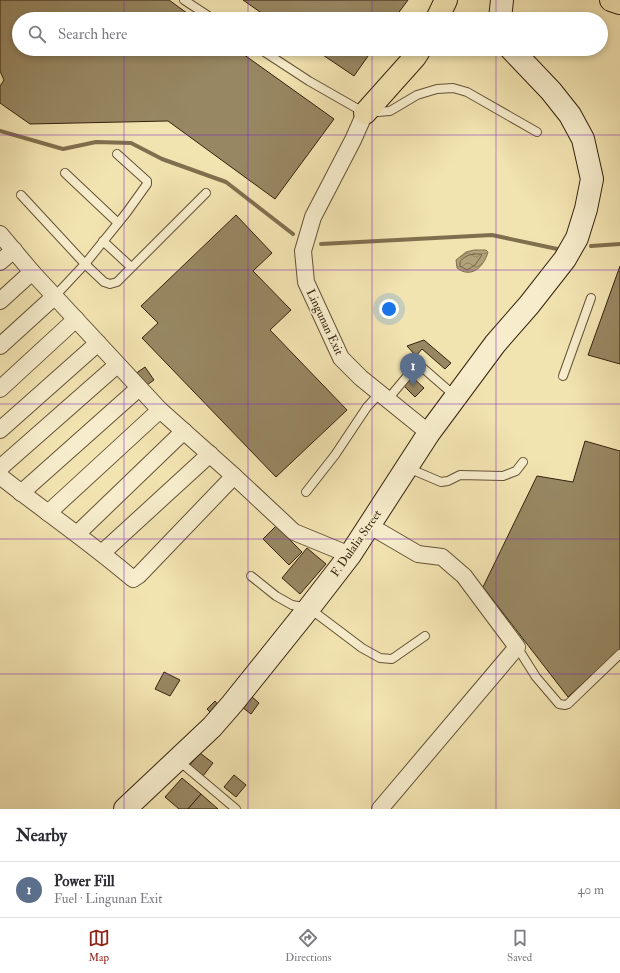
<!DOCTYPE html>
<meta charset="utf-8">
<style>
:root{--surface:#fff;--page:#f2f2f3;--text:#2b2b33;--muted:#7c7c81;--line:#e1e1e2;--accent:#8f2418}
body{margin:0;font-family:"IM FELL Double Pica",serif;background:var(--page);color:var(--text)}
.you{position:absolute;left:389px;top:309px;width:14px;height:14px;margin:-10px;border:3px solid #fff;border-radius:50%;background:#1a73e8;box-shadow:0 0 0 6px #1a73e833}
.badge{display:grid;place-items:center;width:26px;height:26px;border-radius:50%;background:var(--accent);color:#fff;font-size:13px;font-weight:700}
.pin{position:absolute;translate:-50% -33px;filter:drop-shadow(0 1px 2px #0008)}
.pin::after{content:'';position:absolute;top:21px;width:14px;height:12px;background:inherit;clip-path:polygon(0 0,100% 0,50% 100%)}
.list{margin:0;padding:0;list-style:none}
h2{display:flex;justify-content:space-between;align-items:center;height:52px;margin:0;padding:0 16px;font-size:17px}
h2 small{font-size:13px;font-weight:400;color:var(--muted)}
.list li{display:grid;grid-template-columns:26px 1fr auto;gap:12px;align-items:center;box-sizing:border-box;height:56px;padding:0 16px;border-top:1px solid var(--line)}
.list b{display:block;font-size:15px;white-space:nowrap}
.list p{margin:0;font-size:13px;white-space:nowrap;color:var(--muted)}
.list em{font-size:13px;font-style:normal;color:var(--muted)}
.icon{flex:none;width:22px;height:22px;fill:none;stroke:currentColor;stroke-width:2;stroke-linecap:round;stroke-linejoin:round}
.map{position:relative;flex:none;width:620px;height:809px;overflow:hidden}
.search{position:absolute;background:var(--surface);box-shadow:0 2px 6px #0003;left:12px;right:12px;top:12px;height:44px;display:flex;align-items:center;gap:10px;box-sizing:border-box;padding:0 14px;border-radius:22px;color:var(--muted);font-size:15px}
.sheet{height:108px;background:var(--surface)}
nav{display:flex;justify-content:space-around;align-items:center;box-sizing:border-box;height:56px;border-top:1px solid var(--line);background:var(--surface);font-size:11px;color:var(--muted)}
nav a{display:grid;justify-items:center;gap:2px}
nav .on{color:var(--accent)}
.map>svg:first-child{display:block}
.water{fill:url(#water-waves);stroke:#806f4e}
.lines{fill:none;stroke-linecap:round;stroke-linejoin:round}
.shore{stroke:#746243;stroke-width:1}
.stream{stroke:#806f4e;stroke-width:4}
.building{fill:#978762;stroke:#35220d}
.lane-casing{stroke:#645236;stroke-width:10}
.street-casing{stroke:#645236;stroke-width:18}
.secondary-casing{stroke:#35220d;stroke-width:24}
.highway-casing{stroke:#35220d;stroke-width:24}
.lane{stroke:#f7edcc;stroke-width:8}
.street{stroke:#f7edcc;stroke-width:16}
.secondary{stroke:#f7edcc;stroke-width:22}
.highway{stroke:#f2e4b1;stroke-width:22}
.grid{fill:none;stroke:#7b2cbf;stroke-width:1;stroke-opacity:0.55}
.labels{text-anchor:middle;stroke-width:3.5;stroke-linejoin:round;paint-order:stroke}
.street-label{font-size:12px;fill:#35220d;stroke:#f7edcc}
</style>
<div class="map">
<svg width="620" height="809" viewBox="0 0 620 809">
<defs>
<pattern id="water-waves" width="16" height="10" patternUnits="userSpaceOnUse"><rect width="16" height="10" fill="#b2a279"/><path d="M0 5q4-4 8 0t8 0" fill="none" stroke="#928462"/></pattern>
</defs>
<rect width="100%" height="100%" fill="#f2e4b1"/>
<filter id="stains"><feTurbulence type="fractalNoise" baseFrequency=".005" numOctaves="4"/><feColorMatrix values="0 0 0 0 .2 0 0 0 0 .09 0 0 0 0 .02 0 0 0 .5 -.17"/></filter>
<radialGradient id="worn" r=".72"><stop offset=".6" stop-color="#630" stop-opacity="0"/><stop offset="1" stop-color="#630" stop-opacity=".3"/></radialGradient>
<path class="water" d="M474,250H486L488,252C484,267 471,279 457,268L456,260L466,252Z"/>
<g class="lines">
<path class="shore" d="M474,254H481L482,255L475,265L467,270L460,266V262C463,257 468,255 474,254Z"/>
<g class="stream">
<polyline points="0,131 63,149 96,142 131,143 162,159 226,182 293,234"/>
<polyline points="321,244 492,235 562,250"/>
<polyline points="591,246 620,244"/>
</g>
</g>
<g class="building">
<polygon points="0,0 169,0 195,19 19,19 19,49 236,49 334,119 275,199 168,121 30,124 0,103 0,86 4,80 0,71"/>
<polygon points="243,0 408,0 394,19 270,19"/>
<polygon points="314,49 373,49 354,76"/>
<polygon points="236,215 272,253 253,271 291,310 270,330 347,410 276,477 142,338 158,323 141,306"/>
<polygon points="620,266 620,364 588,355"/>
<polygon points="424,340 451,363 445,369 422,349 416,356 407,346"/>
<polygon points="145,367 154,380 144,387 135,374"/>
<polygon points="411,376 424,388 415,397 403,385"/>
<polygon points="585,441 620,451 620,649 568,697 483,587 537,476 573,482"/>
<polygon points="276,526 302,552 289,565 263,539"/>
<polygon points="307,548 326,564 300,594 282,578"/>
<polygon points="164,672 180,680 170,696 155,689"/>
<polygon points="251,696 259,703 251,714 242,707"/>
<polygon points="215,701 218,705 211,713 207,709"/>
<polygon points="200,753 213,763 203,776 189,766"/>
<polygon points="234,775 246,785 236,797 224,787"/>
<polygon points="182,778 201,794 188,809 179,809 165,797"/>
<polygon points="201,794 218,809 188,809"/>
</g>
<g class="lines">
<g class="lane-casing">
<g id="lane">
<polyline points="184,0 213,19"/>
<polyline points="260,49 309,81 365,113 390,111 417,95 437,89 453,88 467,92 537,132"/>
<polyline points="65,173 118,223"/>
<polyline points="21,195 85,264 104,282 110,284 117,282 206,193"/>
<polyline points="103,241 131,267"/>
<polyline points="55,296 85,264 127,212 147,184 147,181 117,154"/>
<polyline points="563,376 591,298"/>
<polyline points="388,399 414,368 419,367 424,369 455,396"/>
<polyline points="408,468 441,482 448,481 460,475 503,476 516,471 523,462"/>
<polyline points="306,492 335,455 367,407 380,393"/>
<polyline points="251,576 276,596 292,605 309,608 362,648 380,658 392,659 425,636"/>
<polyline points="517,647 536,677 559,704 565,705 568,704 620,654"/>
<polyline points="179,761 236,809"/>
</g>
</g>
<g class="street-casing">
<g id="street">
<polyline points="365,113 353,140 313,217 303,251 306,282 341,358 361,378 429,433"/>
<polyline points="0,234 32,272 160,410 234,476 294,532 350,555"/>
<polyline points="0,262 14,250"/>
<polyline points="0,301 32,272"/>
<polyline points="0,346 55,296"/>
<polyline points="0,389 76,319"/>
<polyline points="0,430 98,343"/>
<polyline points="0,468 117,365"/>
<path d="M0,476C44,511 90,542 133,579L139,575L234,476"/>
<polyline points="21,493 139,388"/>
<polyline points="48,513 160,410"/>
<polyline points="370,526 418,554 442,557 464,576 517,647 380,809"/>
<polyline points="77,534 184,431"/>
<polyline points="103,552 210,454"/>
</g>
</g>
<g class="secondary-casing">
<g id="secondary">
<polyline points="500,19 502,0"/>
<polyline points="125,809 212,727 232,704 309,608 350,555 429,433 495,344 529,305 565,259 577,238 586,209 592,179 583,139 570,115 551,91 511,49"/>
</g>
</g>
<g class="highway-casing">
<g id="highway">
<polyline points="611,0 620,3"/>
<polyline points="437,19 446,0"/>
<polyline points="365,113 415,57 420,49"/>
</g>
</g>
<use href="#lane" class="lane"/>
<use href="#street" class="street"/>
<use href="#secondary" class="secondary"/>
<use href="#highway" class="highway"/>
</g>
<path class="grid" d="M124,0V19M248,0V19M372,0V19M496,0V19M124,49V809M248,49V809M372,49V809M496,49V809M0,135H620M0,270H620M0,404H620M0,539H620M0,674H620"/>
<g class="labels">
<g class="street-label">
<text transform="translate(325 322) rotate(65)" y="4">Lingunan Exit</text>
<text transform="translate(356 543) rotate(-55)" y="4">F. Dulalia Street</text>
</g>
</g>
<rect width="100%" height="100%" filter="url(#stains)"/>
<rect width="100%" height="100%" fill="url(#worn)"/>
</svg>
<div class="you"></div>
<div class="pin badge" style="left:413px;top:386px;background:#5c6f8a">1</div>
<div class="search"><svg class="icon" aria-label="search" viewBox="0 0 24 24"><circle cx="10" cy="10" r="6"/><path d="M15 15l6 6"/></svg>Search here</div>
</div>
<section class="sheet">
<h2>Nearby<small></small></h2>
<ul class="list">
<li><span class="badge" style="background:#5c6f8a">1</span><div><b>Power Fill</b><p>Fuel · Lingunan Exit</p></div><em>40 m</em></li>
</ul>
</section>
<nav>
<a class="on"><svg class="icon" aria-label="map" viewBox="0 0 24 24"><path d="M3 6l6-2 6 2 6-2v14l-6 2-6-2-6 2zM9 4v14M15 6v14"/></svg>Map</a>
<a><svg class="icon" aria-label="directions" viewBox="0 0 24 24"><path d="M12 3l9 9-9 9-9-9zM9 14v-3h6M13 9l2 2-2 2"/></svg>Directions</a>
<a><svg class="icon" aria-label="saved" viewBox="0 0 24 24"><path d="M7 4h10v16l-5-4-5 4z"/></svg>Saved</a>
</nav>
